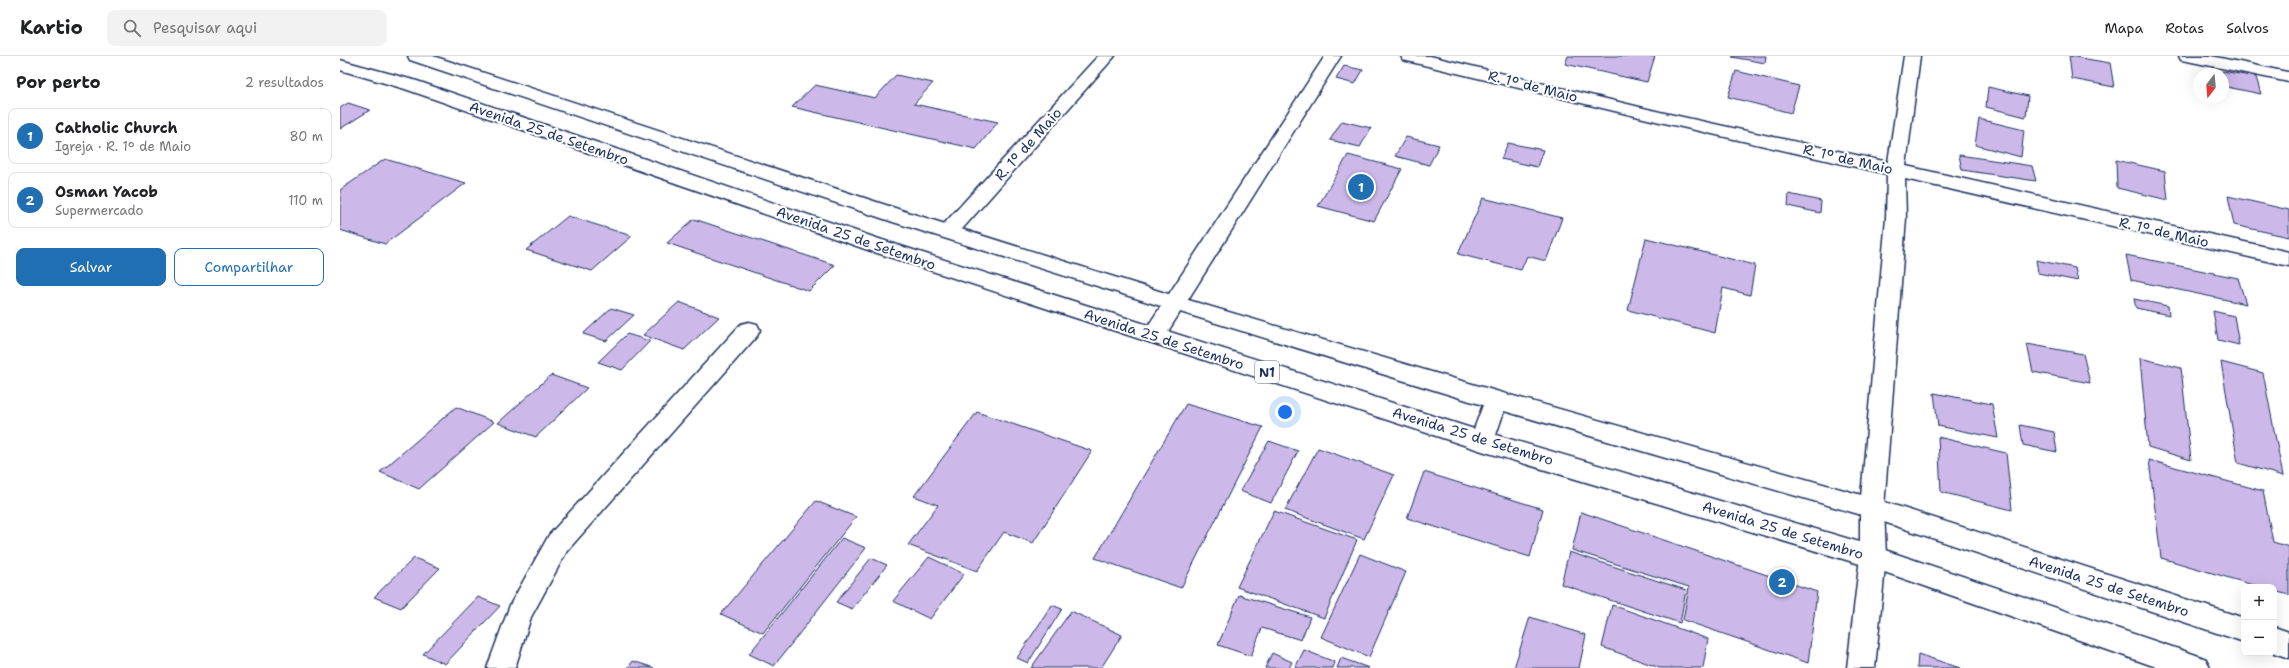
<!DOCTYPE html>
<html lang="pt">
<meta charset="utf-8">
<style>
:root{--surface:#fff;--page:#f2f2f2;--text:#202124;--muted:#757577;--line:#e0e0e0;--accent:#1f6fb2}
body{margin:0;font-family:"Shantell Sans",sans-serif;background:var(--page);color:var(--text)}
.controls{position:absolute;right:12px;bottom:12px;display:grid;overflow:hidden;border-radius:8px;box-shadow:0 4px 16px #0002}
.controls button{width:36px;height:36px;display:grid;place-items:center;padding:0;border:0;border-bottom:1px solid var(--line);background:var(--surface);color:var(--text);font:20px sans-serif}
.compass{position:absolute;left:1853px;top:12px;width:36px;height:36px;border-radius:50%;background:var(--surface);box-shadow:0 4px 16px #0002;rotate:196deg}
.you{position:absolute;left:945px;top:356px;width:14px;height:14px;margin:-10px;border:3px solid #fff;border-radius:50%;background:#1a73e8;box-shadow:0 0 0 6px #1a73e833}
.badge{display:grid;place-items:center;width:26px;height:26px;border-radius:50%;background:var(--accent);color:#fff;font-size:13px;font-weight:700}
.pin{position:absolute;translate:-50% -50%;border:2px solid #fff;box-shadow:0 1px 4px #0006}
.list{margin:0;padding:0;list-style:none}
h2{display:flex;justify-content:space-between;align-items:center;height:52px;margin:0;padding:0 16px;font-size:17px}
h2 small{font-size:13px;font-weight:400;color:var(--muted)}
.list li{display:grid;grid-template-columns:26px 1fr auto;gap:12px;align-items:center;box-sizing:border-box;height:56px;margin:0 8px 8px;padding:0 8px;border:1px solid var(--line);border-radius:8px}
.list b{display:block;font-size:15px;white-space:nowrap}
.list p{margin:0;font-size:13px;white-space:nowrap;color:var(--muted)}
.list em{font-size:13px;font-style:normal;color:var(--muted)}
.actions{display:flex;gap:8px;padding:12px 16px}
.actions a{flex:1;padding:9px 0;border:1px solid var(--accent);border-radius:8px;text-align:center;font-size:14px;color:var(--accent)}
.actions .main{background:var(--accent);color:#fff}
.icon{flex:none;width:22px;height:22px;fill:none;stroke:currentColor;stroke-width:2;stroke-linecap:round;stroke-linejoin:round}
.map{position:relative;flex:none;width:1949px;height:612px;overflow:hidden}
header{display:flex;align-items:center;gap:24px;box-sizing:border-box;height:56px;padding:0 20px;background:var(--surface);border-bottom:1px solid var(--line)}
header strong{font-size:19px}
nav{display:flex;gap:22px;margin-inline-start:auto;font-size:14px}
.search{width:280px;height:36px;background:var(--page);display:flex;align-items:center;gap:10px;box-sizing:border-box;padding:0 14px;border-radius:8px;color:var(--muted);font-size:15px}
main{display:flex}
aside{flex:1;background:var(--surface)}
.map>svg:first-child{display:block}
.building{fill:#cdb9e9;stroke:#1b2f5e}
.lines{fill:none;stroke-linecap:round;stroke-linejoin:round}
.minor-casing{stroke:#1b2f5e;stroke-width:3}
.trunk-casing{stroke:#1b2f5e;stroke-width:3}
.minor{fill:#fff;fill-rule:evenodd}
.trunk{fill:#fff;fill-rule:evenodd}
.labels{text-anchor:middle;stroke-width:4;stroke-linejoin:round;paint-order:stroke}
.shield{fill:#fff;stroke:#5f6d8e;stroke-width:1}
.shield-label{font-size:13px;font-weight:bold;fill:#1b2f5e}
.street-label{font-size:14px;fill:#1b2f5e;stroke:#fff}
</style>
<header>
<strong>Kartio</strong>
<div class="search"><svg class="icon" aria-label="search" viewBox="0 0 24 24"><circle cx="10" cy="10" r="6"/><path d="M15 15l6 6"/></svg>Pesquisar aqui</div>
<nav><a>Mapa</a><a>Rotas</a><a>Salvos</a></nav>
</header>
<main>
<aside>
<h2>Por perto<small>2 resultados</small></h2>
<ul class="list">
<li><span class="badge">1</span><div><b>Catholic Church</b><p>Igreja · R. 1º de Maio</p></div><em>80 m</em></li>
<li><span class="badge">2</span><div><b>Osman Yacob</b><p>Supermercado</p></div><em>110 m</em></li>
</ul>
<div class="actions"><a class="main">Salvar</a><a>Compartilhar</a></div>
</aside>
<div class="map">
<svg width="1949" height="612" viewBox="0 0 1949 612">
<rect width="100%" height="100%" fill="#fff"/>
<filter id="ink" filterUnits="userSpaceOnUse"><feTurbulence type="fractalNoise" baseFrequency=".025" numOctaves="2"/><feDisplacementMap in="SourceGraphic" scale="8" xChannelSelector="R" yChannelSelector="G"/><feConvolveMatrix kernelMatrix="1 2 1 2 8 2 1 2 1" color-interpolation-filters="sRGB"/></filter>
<g filter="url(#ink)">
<g class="building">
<polygon points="1228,0 1315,0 1307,26 1225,8"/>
<polygon points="1393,0 1426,0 1425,7 1392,1"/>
<polygon points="1729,0 1770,7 1774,31 1732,23"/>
<polygon points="1004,10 1023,14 1015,28 996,23"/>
<polygon points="1396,15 1459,30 1451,57 1388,41"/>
<polygon points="1882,15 1916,21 1921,38 1887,31"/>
<polygon points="556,19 593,27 574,48 658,66 636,93 452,51 475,29 535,42"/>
<polygon points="1648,31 1688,40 1686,61 1646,51"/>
<polygon points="8,47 30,54 0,73 0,52"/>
<polygon points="1639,63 1684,74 1681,101 1635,89"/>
<polygon points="1002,65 1031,72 1020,91 990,84"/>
<polygon points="1066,81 1099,89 1089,109 1055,100"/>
<polygon points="1168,87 1203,94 1197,111 1161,103"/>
<polygon points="1008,99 1062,113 1034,165 978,150"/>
<polygon points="1619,99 1692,110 1696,125 1622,114"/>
<polygon points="45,103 126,127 45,188 0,174 0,134"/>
<polygon points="1776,104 1825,115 1828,144 1777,132"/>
<polygon points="1449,138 1481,145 1480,157 1448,150"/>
<polygon points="1888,140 1949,154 1949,181 1894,169"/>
<polygon points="1143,142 1222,162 1206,205 1187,200 1181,214 1118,198"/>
<polygon points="228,160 292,180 252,215 186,194"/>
<polygon points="354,163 495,209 469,235 327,187"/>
<polygon points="1306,182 1415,209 1410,239 1383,232 1375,277 1288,254"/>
<polygon points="1786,199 1898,222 1906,248 1791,224"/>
<polygon points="1696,204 1735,212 1738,225 1698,217"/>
<polygon points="1794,243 1828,250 1829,259 1796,252"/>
<polygon points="339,246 379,261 344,294 303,279"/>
<polygon points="271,252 294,259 266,285 243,278"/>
<polygon points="1873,255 1894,260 1899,289 1878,284"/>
<polygon points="287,278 310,285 282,314 258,306"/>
<polygon points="1687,288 1743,298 1750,327 1693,316"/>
<polygon points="1800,302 1841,312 1851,404 1808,391"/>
<polygon points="1881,306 1923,317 1943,420 1898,407"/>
<polygon points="211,319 247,332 196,381 158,367"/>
<polygon points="1594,337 1652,348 1658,382 1598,370"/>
<polygon points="846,348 923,371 841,532 755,502"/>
<polygon points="116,351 154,366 79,433 40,416"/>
<polygon points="637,356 752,395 693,487 664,476 637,515 568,489 598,449 574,440"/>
<polygon points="1680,369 1714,376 1717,396 1683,389"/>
<polygon points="1598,381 1666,397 1672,454 1601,436"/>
<polygon points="929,385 958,395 931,447 900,435"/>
<polygon points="978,392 1054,419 1024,483 945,454"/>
<polygon points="1809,404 1923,435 1933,486 1949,491 1949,539 1934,535 1934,531 1920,531 1821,502"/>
<polygon points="1084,416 1203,453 1190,501 1067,462"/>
<polygon points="476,445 516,461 423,577 381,558"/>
<polygon points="934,455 1017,484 984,562 897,531"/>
<polygon points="1241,456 1477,536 1468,607 1343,564 1349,531 1232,494"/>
<polygon points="502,482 526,492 434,610 409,598"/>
<polygon points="1229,496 1346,534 1340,567 1221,528"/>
<polygon points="1020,498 1066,516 1029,601 981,581"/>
<polygon points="589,501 624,518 590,563 553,545"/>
<polygon points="74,502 100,512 61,552 34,541"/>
<polygon points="531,502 547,509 512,553 496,546"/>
<polygon points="899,539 970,561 961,584 922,572 911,600 878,589"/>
<polygon points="138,541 160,550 105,608 83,598"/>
<polygon points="712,549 722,553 688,607 677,602"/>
<polygon points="1272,549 1368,583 1363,612 1320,612 1262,591"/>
<polygon points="731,555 782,579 761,612 691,612"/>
<polygon points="1190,561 1246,579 1239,612 1174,612"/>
<polygon points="964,594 995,606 993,612 955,612"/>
<polygon points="932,597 952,606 949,612 925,612"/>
<polygon points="1578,598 1620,612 1577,612"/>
<polygon points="1001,602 1029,612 997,612"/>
<polygon points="293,605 314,612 288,612"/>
</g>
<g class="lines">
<g class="minor-casing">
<g id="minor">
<polygon points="758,0 775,0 616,180 609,182 602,180 599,175 602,170"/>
<polygon points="985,0 1001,0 822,285 814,287 806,285 803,279 806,273"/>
<polygon points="1061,0 1090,0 1320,56 1548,106 1564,0 1580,0 1566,110 1949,196 1949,210 1565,123 1566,162 1544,452 1546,501 1535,612 1507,612 1520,501 1520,452 1546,162 1547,118 1320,66 1063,4"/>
<polygon points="1839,0 1871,0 1947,16 1949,16 1949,26 1847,5 1841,4"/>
<polygon points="409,266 417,268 420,274 417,280 227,495 191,561 175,612 147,612 170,549 209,479 401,268"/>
</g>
</g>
<g class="trunk-casing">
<g id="trunk">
<polygon points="68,0 93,0 567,156 838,241 1156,335 1532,442 1904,562 1904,586 1532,462 1164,355 1156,379 1533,490 1856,599 1866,603 1870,612 1819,612 1533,512 1142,395 528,194 65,33 0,14 0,4 77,25 542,184 1134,373 1143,349 827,252 553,166 70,4"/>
<polygon points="1934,571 1949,576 1949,602 1934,597"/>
</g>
</g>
<use href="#minor" class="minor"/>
<use href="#trunk" class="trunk"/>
</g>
</g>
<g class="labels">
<rect class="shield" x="915" y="305" width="24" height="22" rx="3"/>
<g class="shield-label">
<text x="927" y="321">N1</text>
</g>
<g class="street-label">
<text transform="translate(1193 30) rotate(14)" y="5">R. 1º de Maio</text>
<text transform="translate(209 77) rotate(19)" y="5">Avenida 25 de Setembro</text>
<text transform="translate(688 88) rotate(-48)" y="5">R. 1º de Maio</text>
<text transform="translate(1508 103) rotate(13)" y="5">R. 1º de Maio</text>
<text transform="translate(1824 176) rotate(13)" y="5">R. 1º de Maio</text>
<text transform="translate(516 182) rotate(19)" y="5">Avenida 25 de Setembro</text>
<text transform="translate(824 283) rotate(18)" y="5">Avenida 25 de Setembro</text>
<text transform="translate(1133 380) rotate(17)" y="5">Avenida 25 de Setembro</text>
<text transform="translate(1443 474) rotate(17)" y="5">Avenida 25 de Setembro</text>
<text transform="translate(1769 530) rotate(18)" y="5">Avenida 25 de Setembro</text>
</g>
</g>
</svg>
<div class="controls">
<button>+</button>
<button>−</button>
</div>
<svg class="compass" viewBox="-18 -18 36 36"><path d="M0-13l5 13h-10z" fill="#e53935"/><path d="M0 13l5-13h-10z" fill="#757577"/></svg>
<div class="you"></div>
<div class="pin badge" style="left:1021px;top:131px">1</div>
<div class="pin badge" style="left:1442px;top:526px">2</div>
</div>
</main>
